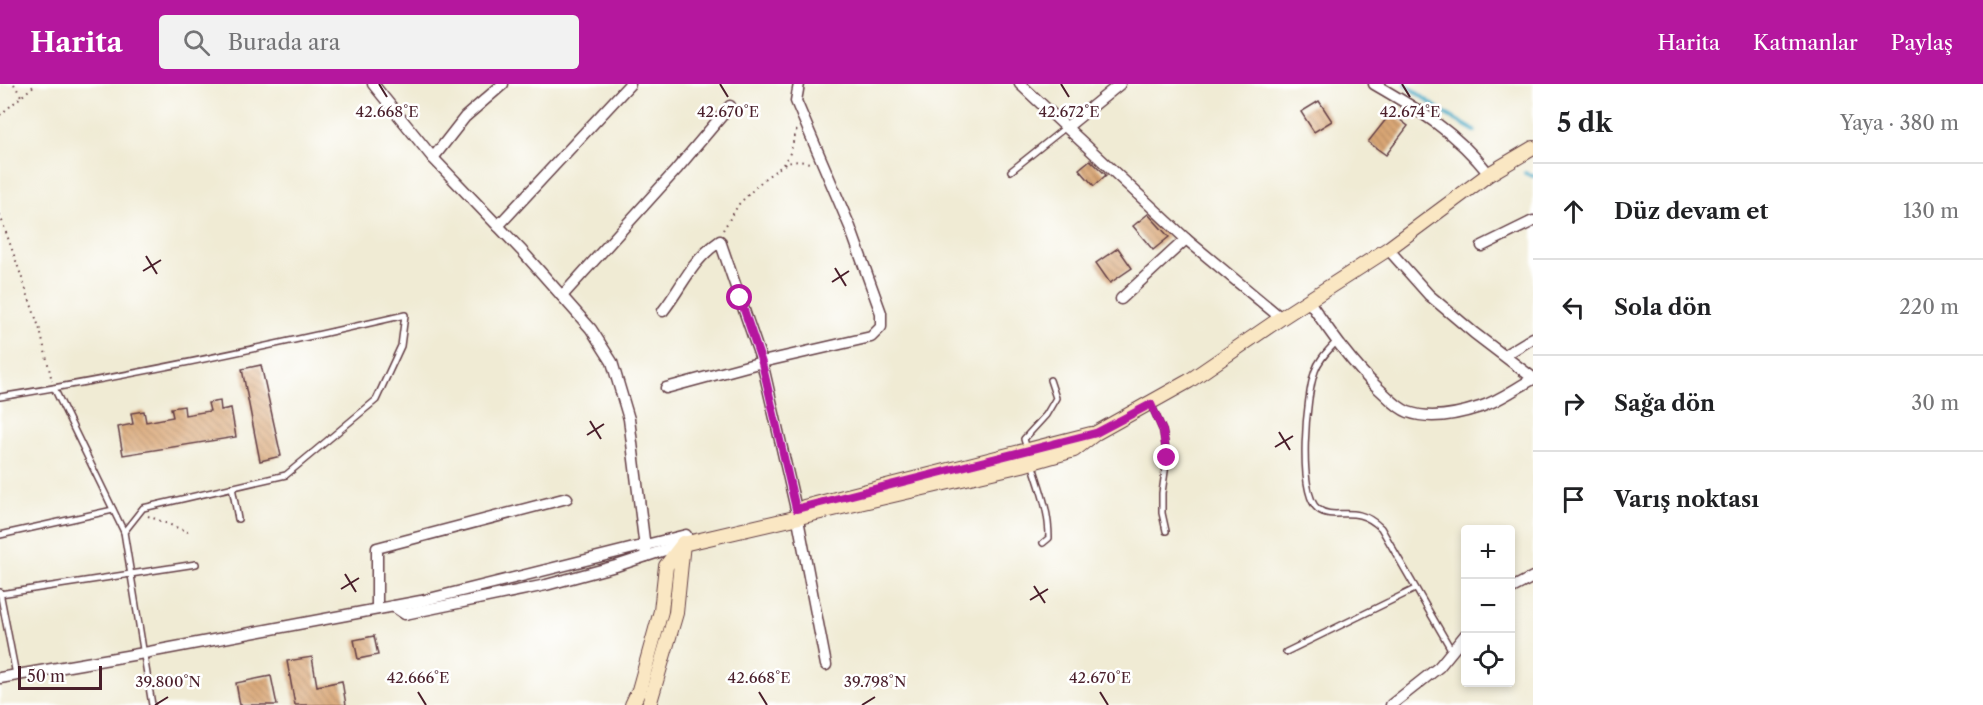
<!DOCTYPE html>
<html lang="tr">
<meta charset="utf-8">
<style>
:root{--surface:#fff;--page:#f2f2f2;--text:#202124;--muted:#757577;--line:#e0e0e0;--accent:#b5179e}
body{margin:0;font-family:"Libre Caslon Text",serif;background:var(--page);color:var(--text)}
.controls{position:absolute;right:18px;bottom:18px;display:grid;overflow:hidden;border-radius:6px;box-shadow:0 3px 9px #0003}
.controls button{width:54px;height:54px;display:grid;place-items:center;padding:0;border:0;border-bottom:2px solid var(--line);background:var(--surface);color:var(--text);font:30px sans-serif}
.scale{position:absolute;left:18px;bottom:15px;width:84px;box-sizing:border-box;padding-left:6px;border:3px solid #4a1f2b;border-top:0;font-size:16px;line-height:21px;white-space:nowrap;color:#4a1f2b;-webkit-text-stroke:4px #fff;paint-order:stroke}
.stop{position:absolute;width:18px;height:18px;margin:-14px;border:4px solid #b5179e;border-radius:50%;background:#fff}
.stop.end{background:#b5179e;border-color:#fff;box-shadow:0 2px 6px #0008}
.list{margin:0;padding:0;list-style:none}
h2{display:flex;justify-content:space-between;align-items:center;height:78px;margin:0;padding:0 24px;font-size:26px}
h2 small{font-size:20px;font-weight:400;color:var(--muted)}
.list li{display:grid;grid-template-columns:39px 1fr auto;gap:18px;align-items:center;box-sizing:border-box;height:96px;padding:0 24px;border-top:2px solid var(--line)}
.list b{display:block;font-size:22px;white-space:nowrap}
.list em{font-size:20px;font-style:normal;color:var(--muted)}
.icon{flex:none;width:33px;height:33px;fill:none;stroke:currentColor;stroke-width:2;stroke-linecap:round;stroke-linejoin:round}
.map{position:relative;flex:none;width:1533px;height:621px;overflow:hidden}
header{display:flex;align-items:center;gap:36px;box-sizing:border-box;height:84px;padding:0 30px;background:var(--accent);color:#fff}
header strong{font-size:28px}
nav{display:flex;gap:33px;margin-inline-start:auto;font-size:21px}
.search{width:420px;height:54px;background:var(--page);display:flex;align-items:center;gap:15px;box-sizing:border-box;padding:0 21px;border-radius:6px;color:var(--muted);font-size:22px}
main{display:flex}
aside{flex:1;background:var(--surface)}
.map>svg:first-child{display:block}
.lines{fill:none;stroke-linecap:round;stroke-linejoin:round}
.stream{stroke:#47abc7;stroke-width:4}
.building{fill:url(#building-back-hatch)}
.lane-casing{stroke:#633e44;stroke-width:8}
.street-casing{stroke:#633e44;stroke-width:13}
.secondary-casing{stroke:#633e44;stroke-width:16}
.path{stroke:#633e44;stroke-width:2;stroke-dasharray:1.5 4.5;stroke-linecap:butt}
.lane{stroke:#fff;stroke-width:5}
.street{stroke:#fff;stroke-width:10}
.secondary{stroke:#fae7c3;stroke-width:14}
.route{stroke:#b5179e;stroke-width:8}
.ticks{fill:none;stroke:#4a1f2b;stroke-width:2}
.ticks-label{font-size:15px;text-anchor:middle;fill:#4a1f2b;stroke:#fff;stroke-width:5;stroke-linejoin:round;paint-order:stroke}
</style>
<header>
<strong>Harita</strong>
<div class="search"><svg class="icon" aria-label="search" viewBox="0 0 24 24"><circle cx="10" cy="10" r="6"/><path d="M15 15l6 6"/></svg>Burada ara</div>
<nav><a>Harita</a><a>Katmanlar</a><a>Paylaş</a></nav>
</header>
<main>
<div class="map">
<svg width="1533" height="621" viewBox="0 0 1533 621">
<defs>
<pattern id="building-back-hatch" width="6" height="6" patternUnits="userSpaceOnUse" patternTransform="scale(1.5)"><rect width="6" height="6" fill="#d9a675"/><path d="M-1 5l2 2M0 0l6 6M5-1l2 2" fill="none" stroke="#b28760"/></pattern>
</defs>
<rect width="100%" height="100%" fill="#fff"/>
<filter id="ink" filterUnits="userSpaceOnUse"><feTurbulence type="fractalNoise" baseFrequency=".0167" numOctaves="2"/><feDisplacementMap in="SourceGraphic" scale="12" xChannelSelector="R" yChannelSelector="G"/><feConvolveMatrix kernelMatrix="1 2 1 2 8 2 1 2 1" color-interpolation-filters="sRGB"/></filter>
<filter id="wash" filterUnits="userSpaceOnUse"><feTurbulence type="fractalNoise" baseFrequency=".008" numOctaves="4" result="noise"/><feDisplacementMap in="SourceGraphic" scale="24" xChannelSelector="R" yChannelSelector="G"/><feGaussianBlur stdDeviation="1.35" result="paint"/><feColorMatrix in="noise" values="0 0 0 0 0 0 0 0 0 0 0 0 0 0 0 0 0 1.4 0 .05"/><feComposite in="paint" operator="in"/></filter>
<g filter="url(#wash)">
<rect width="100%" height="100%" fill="#f0ebd4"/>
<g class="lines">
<g class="stream">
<polyline points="1405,0 1444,29 1475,47"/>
<polyline points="1525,89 1533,92"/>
</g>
</g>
<g id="blocks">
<g class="building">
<polygon points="1319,17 1332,37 1314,48 1301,28"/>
<polygon points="1391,29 1408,42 1386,71 1368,58"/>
<polygon points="1090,76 1106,91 1094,102 1079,85"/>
<polygon points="1148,130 1169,153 1153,166 1133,142"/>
<polygon points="1118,164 1132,184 1110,199 1096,179"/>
<polygon points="261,281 281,372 260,377 242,285"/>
<polygon points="220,317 221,326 231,324 236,353 123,371 118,343 133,340 131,329 144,327 146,338 173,333 171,324 184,322 185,331 210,327 208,319"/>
<polygon points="374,552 378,571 358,575 354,556"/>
<polygon points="312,573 317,602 342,597 346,621 295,621 287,577"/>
<polygon points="271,592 277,621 240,621 236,599"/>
</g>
</g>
</g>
<g filter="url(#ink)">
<use href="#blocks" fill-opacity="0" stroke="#633e44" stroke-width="1.5"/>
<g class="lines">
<g class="lane-casing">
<g id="lane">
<polyline points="1011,87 1066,43"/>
<path d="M1336,258C1328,267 1319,275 1315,287C1306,311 1297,409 1318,425C1335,438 1355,418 1381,444L1452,567"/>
<polyline points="54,304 124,448 152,621"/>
<path d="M0,313C136,291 271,262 405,231L401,262L376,316L286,391L143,424L124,448"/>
<polyline points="1151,320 1163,347 1167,373 1162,409 1162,429 1166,447"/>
<polyline points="1027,365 1024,355 1046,331 1056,314 1050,296"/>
<path d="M1032,379C1040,405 1049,426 1049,454L1043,459"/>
<polyline points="232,403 238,435"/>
<polyline points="0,451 113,426"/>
<polyline points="0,508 16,591"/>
<polyline points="0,510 196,480"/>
<polyline points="1286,568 1415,505"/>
</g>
</g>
<g class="street-casing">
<g id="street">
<polyline points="373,0 433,74 522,167 591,245 612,278 629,335 646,472"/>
<polyline points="1020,0 1186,155 1281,234"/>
<path d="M1374,0C1419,26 1456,48 1489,90"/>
<polyline points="1067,43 1120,0"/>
<polyline points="433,74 465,33 503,0"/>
<polyline points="498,142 630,0"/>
<polyline points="1482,162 1533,137"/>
<polyline points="1388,165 1429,211 1474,249 1533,294"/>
<polyline points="562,212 676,86 730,22"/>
<polyline points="1121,215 1186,155"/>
<path d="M1308,216C1330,248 1351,279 1379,305C1388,313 1397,324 1408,328C1430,336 1459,330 1480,323C1499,317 1516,304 1533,295"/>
<path d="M663,227C684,200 690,178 720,157L762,278L796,425L826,581"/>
<polyline points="1505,271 1533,254"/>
<polyline points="666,304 762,278 871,253 881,243 881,229 850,143 796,17 799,0"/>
<polyline points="1510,505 1533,493"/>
<polyline points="393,522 405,530 546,501 616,482 683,460"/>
<polyline points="377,525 377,464 567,414"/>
<polyline points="0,594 144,569 421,517 686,451"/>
<polyline points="1391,621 1439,583 1466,550"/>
</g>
</g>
<g class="secondary-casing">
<g id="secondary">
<polyline points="804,423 1091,350"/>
<polyline points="632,621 639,606 661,527 666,482 683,460 1022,381 1074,366 1096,349 1189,297 1281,234 1388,165 1489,90 1533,64"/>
<polyline points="649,621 676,529 683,459"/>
</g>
</g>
<g class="path">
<polyline points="14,0 21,12"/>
<polyline points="0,31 36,0"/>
<path d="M784,81C792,76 801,77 810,79"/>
<polyline points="0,131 40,246 52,297"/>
<polyline points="723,146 739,120 764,95 782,82 790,69 797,44"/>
<polyline points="148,432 188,448"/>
</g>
<use href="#lane" class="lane"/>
<use href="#street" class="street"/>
<use href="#secondary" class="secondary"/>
</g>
</g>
<g class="lines" filter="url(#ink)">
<polyline class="route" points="740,214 762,279 796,425 1096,349 1151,320 1163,347 1167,374"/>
</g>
<path class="ticks" d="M379,0L387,13M720,0L728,13M1061,0L1069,13M1402,0L1410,13M146,172L157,190M835,184L846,202M143,187L161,176M832,198L849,187M590,337L601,355M1279,348L1290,366M587,351L604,340M1275,363L1293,352M345,490L356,508M1034,502L1045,519M341,505L359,494M1030,516L1048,505M418,608L426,621M759,608L767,621M1100,608L1108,621M155,621L168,613M862,621L875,613"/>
<g class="ticks-label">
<text x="387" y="33">42.668°E</text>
<text x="1069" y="33">42.672°E</text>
<text x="1410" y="33">42.674°E</text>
<text x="728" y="33">42.670°E</text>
<text x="418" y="599">42.666°E</text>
<text x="759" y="599">42.668°E</text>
<text x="1100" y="599">42.670°E</text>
<text x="168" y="603">39.800°N</text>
<text x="875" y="603">39.798°N</text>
</g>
</svg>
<div class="controls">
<button>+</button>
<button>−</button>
<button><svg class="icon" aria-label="locate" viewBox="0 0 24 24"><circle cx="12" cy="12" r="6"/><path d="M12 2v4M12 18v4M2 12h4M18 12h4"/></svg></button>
</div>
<div class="scale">50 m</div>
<div class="stop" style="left:740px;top:214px"></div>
<div class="stop end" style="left:1167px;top:374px"></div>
</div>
<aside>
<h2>5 dk<small>Yaya · 380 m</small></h2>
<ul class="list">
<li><svg class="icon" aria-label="ahead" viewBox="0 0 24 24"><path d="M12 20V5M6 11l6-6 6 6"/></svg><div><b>Düz devam et</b></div><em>130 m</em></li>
<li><svg class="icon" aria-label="left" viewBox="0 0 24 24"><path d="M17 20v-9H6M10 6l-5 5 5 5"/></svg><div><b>Sola dön</b></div><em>220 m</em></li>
<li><svg class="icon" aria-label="right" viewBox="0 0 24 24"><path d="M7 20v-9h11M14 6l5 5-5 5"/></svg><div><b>Sağa dön</b></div><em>30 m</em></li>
<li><svg class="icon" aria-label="arrive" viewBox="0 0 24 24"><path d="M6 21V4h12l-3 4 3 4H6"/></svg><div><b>Varış noktası</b></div></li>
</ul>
</aside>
</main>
